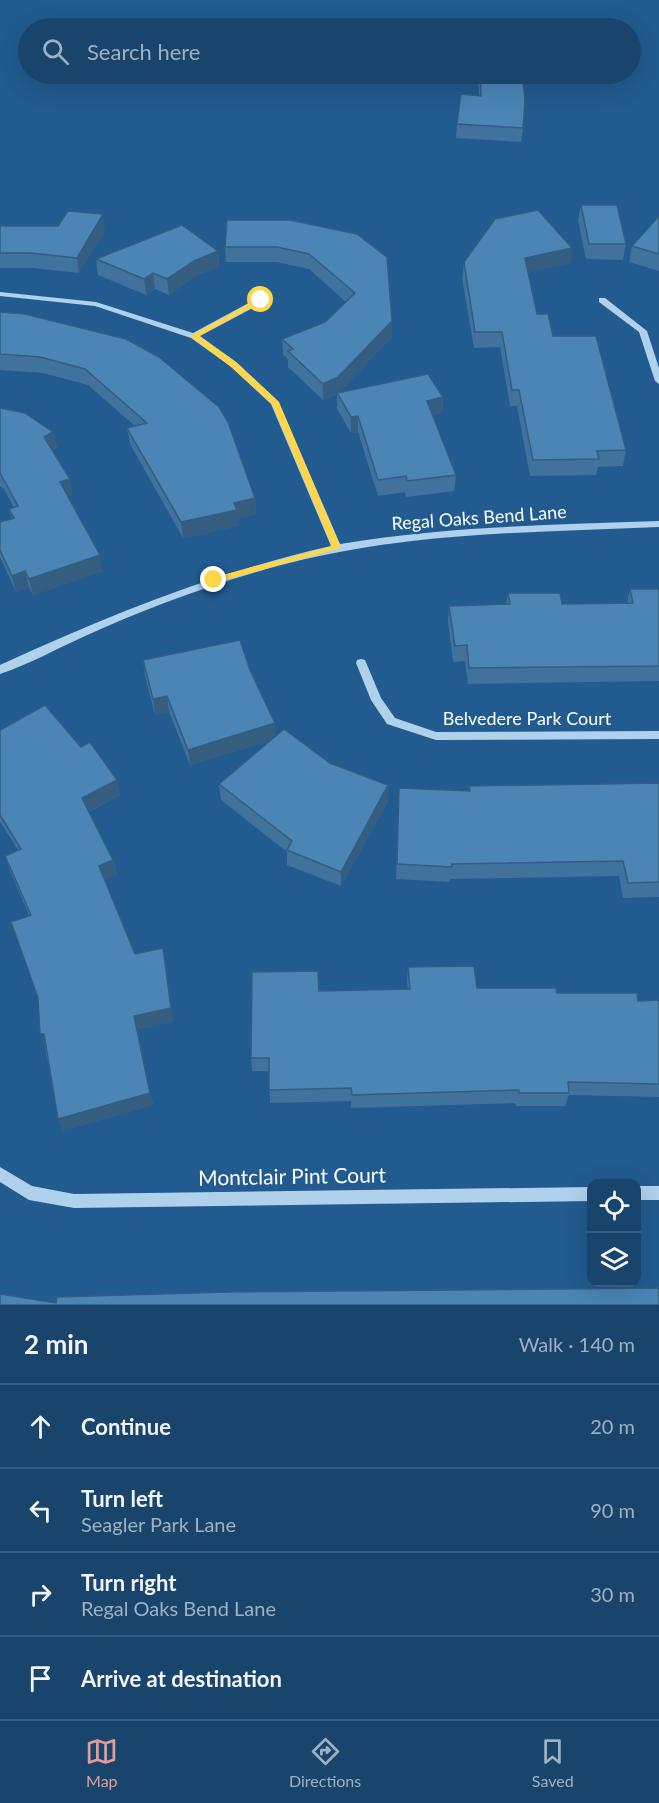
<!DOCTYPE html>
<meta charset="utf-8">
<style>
:root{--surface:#19446b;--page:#224b71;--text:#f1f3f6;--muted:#9fb0c1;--line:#375c7e;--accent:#e69b98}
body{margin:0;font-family:Lato,sans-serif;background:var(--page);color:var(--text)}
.controls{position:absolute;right:18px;bottom:18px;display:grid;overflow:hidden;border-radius:12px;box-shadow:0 6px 24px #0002}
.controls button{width:54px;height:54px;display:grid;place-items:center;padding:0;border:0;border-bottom:2px solid var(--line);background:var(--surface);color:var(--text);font:30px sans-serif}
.stop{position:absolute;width:18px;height:18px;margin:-14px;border:4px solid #ffd54a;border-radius:50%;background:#fff}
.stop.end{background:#ffd54a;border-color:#fff;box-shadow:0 2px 6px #0008}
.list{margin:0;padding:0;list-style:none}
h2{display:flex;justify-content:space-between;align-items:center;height:78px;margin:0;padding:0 24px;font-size:26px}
h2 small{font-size:20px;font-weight:400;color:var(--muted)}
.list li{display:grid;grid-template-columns:39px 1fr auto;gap:18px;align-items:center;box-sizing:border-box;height:84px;padding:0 24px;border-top:2px solid var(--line)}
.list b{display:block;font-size:22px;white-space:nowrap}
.list p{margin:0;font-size:20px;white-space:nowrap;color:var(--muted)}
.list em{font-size:20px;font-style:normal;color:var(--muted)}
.icon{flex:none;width:33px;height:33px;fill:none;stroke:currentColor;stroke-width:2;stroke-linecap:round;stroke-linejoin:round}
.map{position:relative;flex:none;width:659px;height:1305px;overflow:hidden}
.search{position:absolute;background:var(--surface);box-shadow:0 6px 24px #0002;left:18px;right:18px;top:18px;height:66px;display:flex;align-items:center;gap:15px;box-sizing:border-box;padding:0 21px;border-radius:33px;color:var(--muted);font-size:22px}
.sheet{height:414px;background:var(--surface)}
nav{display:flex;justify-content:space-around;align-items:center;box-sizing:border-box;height:84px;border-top:2px solid var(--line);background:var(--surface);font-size:16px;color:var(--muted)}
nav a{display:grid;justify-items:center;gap:3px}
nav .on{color:var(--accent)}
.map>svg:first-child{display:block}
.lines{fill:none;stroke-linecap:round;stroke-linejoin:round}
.minor{fill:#b0d1ec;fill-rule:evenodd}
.wall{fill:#40729d}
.shaded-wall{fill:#345d7f}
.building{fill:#4a85b6;stroke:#345d7f;stroke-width:1.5}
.route{fill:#ffd54a}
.labels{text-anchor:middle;stroke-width:5;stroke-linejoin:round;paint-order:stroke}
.street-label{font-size:18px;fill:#fff;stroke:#215b8f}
.near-street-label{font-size:21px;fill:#fff;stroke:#215b8f}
</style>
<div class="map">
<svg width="659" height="1305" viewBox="0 0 659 1305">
<rect width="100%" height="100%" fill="#215b8f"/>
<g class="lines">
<g class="minor">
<path d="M0,292L96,302L193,333L258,298H264V302L200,336L236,362L278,401L340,544C446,526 552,525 659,521V527C519,533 389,532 253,573C195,590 138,612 83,637C56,649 28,665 0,674V665C107,616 216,572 331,546L271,404L230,366L191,338L95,306L0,296Z"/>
<polygon points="599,298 605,298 647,331 659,368 659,384 655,381 639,332 599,302"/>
<polygon points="361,659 365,660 381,698 395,718 436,732 659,731 659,739 436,740 387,724 371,700 356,663 357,660"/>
<polygon points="0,1167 32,1186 74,1194 592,1187 592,1201 74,1208 29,1200 0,1182"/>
<rect x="636" y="1186" width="23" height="14"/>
</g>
</g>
<g class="wall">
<polygon points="478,74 522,74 523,128 521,142 456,138 457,124 479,95"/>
<polygon points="581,205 626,244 623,260 586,259 578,220"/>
<polygon points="659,216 659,271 629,262 632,246"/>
<polygon points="290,220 392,321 392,337 338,393 443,397 442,413 433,415 456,475 454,491 406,497 405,492 378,496 358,432 351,433 337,409 337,394 323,400 288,367 288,359 283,354 282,339 325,322 346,302 309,269 277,262 226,262 225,247"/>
<polygon points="0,226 105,230 79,273 33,268 0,268"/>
<polygon points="572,248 570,263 528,272 537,314 553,336 626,450 623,466 598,467 596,475 530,476 517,406 510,406 500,347 474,348 462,278 464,262"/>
<polygon points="218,251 219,267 195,276 169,295 155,289 146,295 98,275 96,259"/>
<polygon points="0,312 25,314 255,498 256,514 238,518 238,526 183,538 130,444 127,428 135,426 88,385 43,373 0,370"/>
<polygon points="0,408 53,432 57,448 52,450 73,495 68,496 103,571 33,595 29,587 16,592 0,557 0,522 12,519 9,509 14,508 4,489 0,486"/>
<polygon points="630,589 659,589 659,681 468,684 465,661 453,662 448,622 449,606 506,604 508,593 562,604 627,603"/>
<polygon points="143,660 250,670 275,737 330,763 388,801 341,886 287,865 287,852 221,800 219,784 272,740 190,765 169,712 155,715 145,676"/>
<polygon points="0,730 81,747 117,780 120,795 89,812 113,860 117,875 104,880 135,954 163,948 165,963 173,1022 137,1029 153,1105 62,1131 45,1048 38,998 29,915 10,871 5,856 18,850 0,822"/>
<polygon points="659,783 659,897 623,898 619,876 450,879 450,882 396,879 399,788 469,791 469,786"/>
<polygon points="408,967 477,988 557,993 638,1001 659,1000 659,1097 569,1095 565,1106 516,1106 515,1103 351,1108 351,1101 270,1103 269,1071 252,1071 251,1058 319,991 408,989 407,981"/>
</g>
<g class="shaded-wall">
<polygon points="103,214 105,230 79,273 77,258"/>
<polygon points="572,248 570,263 523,274 525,258"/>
<polygon points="218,251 219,267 195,276 169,295 167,279 194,261"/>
<polygon points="153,273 155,289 146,295 144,279"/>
<polygon points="392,321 392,337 338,393 323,400 323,384"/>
<polygon points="443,397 442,413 426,417 427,401"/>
<polygon points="358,416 358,432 351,433 351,417"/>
<polygon points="53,432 57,448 48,453 44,437"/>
<polygon points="70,479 73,495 64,498 60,482"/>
<polygon points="255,498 256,514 238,518 238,526 183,538 181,522 234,503"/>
<polygon points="100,555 103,571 33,595 29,579"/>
<polygon points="25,571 29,587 16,592 12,576"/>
<polygon points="167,696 169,712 155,715 153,699"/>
<polygon points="275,723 276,739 190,765 188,750"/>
<polygon points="117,780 120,795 86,813 82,798"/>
<polygon points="388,785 388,801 341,886 341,872"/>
<polygon points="113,860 117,875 102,881 99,866"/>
<polygon points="163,948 173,1022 137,1029 153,1105 62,1131 58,1119 134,1016"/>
<polygon points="40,1034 44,1034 48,1047 45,1048"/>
</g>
<g class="building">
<polygon points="477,26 516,27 516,28 477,28"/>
<polygon points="480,74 522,74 525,99 523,128 457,124 461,94 481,96"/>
<polygon points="581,205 617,205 626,244 589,244"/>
<polygon points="538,210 572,248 525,258 537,314 548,314 553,336 596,336 626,450 597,451 599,459 533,460 519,390 512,390 502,332 475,332 464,262 495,219"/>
<polygon points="68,211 103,214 77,258 30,253 0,253 0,226 58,226"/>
<polygon points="659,216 659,254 632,246"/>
<polygon points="227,220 290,220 357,234 387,257 392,321 338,377 323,384 288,351 293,349 282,339 325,322 355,293 309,254 277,247 225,247"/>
<polygon points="182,225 218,251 194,261 167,279 153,273 144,279 96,259"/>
<polygon points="0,312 25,314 126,339 159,357 219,407 228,422 255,498 234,503 237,510 181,522 127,428 147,423 85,369 40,357 0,354"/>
<polygon points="428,374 443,397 427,401 456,475 407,481 406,476 378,480 358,416 351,417 337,393"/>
<polygon points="0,408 25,413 53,432 44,437 70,479 60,482 100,555 29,579 25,571 12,576 0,550 0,522 14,518 9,509 18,506 0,473"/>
<polygon points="630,589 659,589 659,666 469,668 467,645 455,646 449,606 510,604 508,593 560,593 562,604 633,603"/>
<polygon points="240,640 250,670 275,723 188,750 167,696 153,699 143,660"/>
<polygon points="45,705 81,747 90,742 117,780 82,798 113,860 99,866 135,954 163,948 171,1008 134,1016 150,1093 58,1119 44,1034 40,1034 38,998 11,922 31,915 5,856 21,849 0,815 0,730"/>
<polygon points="284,729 330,763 388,785 341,872 287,850 292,841 219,784"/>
<polygon points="659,783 659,882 628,883 623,861 452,864 452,867 397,864 399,788 470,791 469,786"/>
<polygon points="474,966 477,988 556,988 557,993 637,993 638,1001 659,1000 659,1084 568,1082 569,1093 519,1093 519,1090 352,1095 351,1088 269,1090 269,1058 251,1058 252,972 318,971 319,991 410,989 408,967"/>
<polygon points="659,1288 659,1305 0,1305 0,1294 56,1303 57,1297 229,1292"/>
</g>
<polygon class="route" points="259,298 265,300 199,336 236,362 279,402 341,548 214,583 210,580 211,578 332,546 272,404 230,366 190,336"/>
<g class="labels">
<g class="street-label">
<text transform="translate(479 518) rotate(-4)" y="6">Regal Oaks Bend Lane</text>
<text x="527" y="725">Belvedere Park Court</text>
</g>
<g class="near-street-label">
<text transform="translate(292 1177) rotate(-1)" y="7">Montclair Pint Court</text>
</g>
</g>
</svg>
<div class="controls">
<button><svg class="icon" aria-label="locate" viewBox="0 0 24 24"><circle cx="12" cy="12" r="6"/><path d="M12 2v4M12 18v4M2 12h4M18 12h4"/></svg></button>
<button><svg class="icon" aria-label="layers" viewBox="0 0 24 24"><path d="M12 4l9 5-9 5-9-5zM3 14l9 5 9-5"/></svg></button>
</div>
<div class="stop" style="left:261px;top:300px"></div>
<div class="stop end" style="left:214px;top:580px"></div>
<div class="search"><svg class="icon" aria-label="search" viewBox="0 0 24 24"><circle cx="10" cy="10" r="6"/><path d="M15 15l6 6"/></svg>Search here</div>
</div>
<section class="sheet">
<h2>2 min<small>Walk · 140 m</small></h2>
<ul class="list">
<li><svg class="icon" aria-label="ahead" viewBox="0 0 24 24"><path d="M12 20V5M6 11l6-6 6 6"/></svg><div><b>Continue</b></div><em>20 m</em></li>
<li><svg class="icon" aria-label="left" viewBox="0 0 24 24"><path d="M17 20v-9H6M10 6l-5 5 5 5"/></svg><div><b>Turn left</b><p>Seagler Park Lane</p></div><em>90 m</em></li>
<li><svg class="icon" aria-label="right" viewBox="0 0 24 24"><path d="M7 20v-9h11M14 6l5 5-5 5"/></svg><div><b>Turn right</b><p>Regal Oaks Bend Lane</p></div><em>30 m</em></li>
<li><svg class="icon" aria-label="arrive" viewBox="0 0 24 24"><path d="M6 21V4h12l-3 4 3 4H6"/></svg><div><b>Arrive at destination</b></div></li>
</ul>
</section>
<nav>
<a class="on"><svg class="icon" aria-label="map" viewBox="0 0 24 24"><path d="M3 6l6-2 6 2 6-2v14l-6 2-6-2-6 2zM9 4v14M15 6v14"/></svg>Map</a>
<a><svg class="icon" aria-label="directions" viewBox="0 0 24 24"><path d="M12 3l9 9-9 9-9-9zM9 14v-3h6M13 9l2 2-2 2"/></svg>Directions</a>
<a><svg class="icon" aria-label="saved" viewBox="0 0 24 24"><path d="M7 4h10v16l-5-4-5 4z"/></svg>Saved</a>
</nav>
